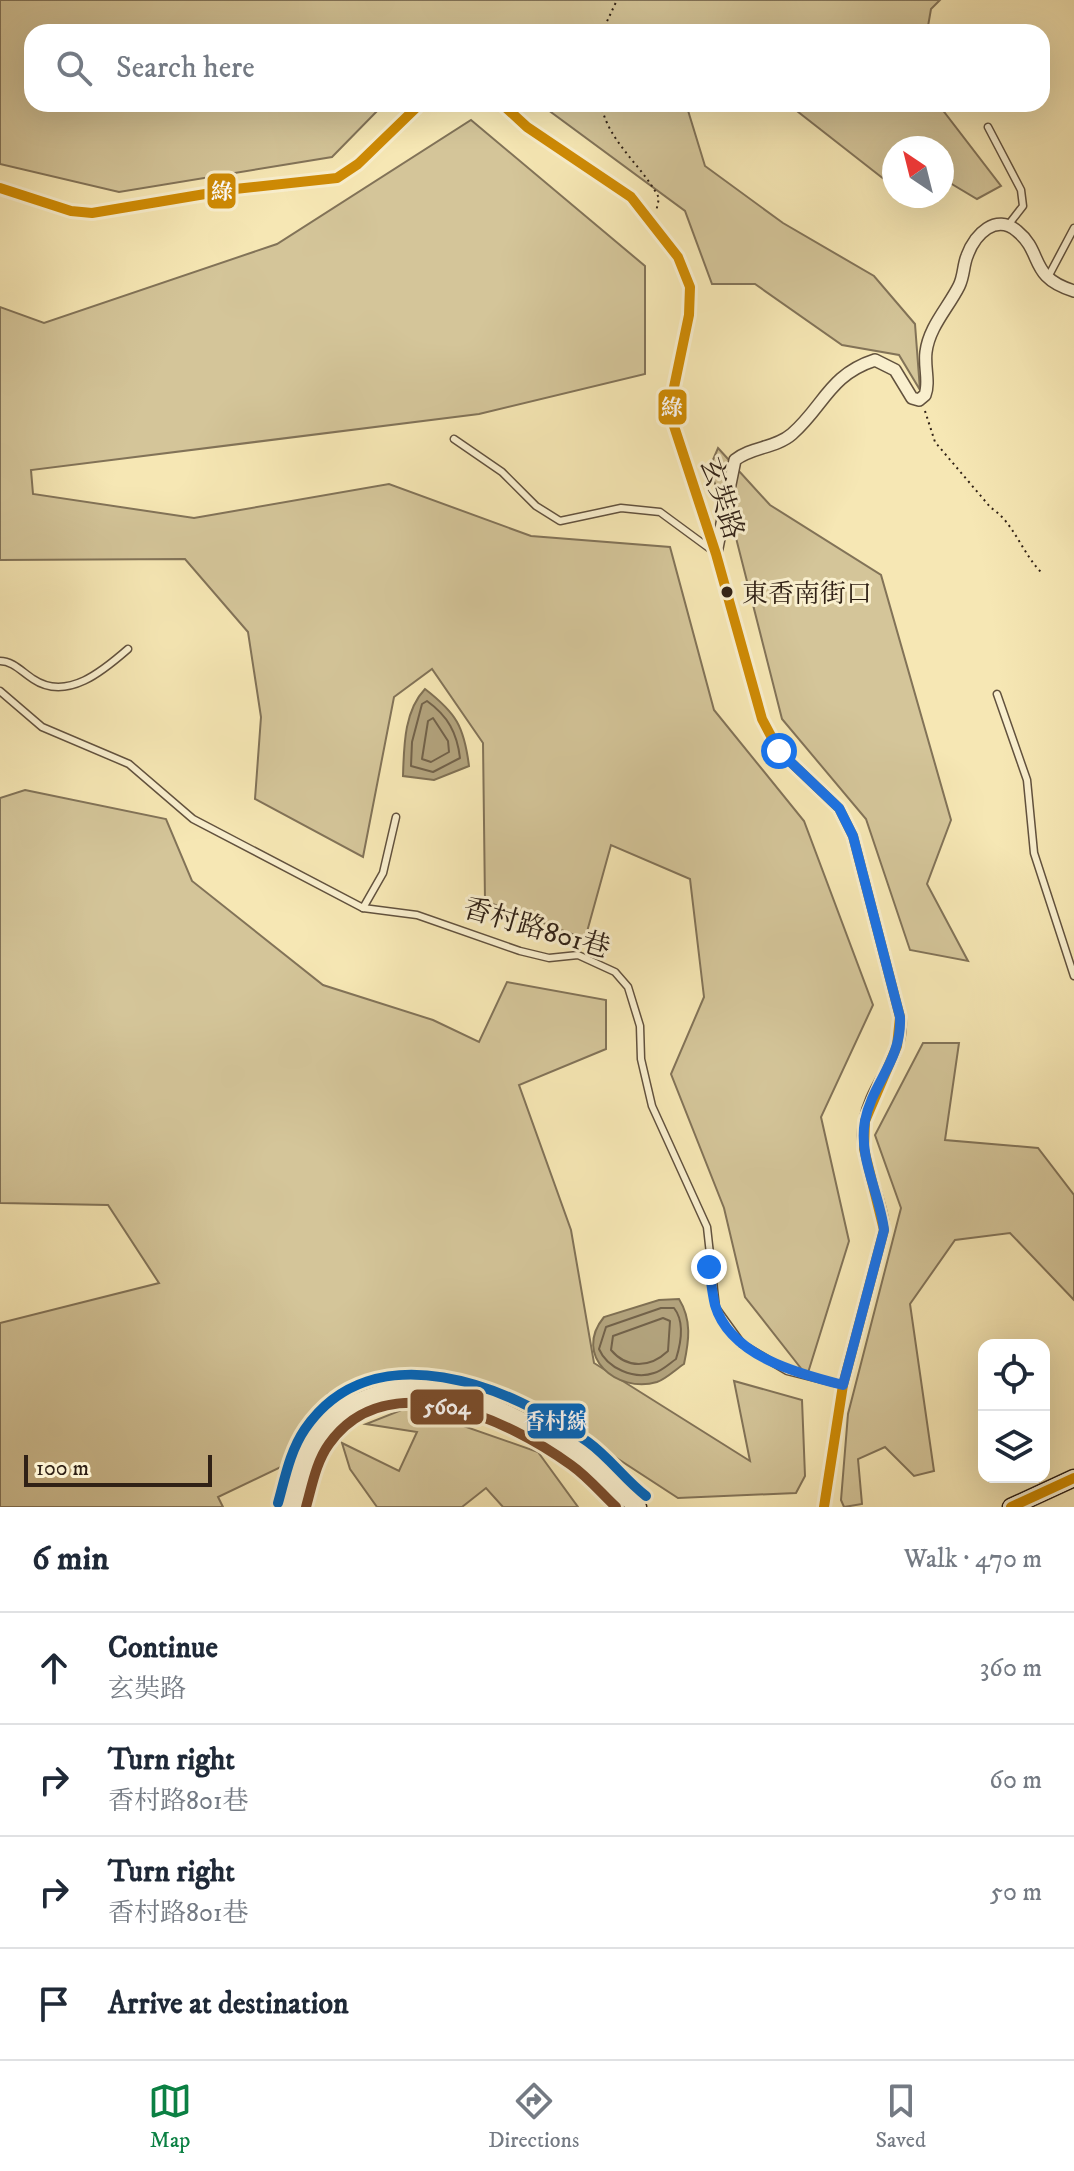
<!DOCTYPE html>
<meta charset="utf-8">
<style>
:root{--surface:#fff;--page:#f2f2f3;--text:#1f2937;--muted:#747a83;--line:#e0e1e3;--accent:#0b8043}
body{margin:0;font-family:"IM FELL DW Pica","Noto Serif TC",serif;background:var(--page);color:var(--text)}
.controls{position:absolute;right:24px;bottom:24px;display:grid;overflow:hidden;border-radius:16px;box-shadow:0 8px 32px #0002}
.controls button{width:72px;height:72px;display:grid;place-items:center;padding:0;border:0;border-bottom:2px solid var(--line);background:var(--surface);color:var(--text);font:40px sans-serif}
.compass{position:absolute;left:882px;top:136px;width:72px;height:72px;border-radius:50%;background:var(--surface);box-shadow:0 8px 32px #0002;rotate:325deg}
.scale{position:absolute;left:24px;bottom:20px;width:188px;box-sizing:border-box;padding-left:8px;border:4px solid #302116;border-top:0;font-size:22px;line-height:28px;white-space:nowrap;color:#302116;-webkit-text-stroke:6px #f9efce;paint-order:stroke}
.stop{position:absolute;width:24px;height:24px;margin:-18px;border:6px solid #1a73e8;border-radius:50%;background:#fff}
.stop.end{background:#1a73e8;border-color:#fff;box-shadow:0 2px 8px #0008}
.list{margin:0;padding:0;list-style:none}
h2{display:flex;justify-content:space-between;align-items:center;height:104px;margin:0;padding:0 32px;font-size:34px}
h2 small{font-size:26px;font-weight:400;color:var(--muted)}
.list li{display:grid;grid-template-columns:52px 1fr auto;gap:24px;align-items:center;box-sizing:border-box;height:112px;padding:0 32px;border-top:2px solid var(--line)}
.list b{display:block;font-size:30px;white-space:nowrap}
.list p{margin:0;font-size:26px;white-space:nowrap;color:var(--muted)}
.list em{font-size:26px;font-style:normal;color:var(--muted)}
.icon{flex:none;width:44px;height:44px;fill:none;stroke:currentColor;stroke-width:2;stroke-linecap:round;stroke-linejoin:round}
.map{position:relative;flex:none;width:1074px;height:1507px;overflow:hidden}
.search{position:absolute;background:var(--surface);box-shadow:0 8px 32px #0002;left:24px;right:24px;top:24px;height:88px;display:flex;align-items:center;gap:20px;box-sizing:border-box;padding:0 28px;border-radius:24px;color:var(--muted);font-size:30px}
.sheet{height:552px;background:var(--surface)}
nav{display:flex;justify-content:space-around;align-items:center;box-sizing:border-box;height:112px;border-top:2px solid var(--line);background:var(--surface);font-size:22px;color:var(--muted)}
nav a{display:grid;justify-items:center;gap:4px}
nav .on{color:var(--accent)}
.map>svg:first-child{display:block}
.green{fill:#d4c599;stroke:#827358;stroke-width:2}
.water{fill:#b3a47e;stroke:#7f7054;stroke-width:2}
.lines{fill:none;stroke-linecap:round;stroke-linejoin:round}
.shore{stroke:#72624a;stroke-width:2}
.service-casing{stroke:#62523e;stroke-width:9}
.minor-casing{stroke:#62523e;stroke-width:14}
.secondary-casing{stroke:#302116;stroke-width:19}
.path{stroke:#302116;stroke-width:2;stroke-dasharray:2 4;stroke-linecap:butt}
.service{stroke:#f9efce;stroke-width:6}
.minor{stroke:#f9efce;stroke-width:11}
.secondary{stroke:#f9efce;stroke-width:16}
.bus-1-casing{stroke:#f9efce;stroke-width:16}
.bus-2-casing{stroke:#f9efce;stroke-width:16}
.bus-3-casing{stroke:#f9efce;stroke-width:16}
.bus-1{stroke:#cf8b04;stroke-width:10}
.bus-2{stroke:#7a4b2a;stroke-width:10}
.bus-3{stroke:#0065bd;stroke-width:10}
.route{stroke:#1a73e8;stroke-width:10}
.bus-dot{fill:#302116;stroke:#f9efce;stroke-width:3}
.labels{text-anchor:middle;stroke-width:6;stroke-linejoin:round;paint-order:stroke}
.bus-label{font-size:26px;fill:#302116;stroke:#f9efce;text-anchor:start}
.street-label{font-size:28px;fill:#302116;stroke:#f9efce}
.line-badge{stroke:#f9efce;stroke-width:3}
.badge-label{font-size:22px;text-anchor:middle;font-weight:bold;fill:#fff}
</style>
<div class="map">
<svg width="1074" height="1507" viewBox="0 0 1074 1507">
<rect width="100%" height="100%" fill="#f6e7b4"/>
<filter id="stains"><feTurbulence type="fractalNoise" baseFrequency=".0025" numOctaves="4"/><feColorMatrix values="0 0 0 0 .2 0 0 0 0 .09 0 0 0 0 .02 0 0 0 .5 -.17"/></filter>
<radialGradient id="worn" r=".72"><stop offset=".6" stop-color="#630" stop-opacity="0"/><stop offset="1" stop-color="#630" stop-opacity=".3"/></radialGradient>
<g class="green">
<polygon points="0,0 940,0 931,9 927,32 32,32 32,104 384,104 332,157 119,192 0,164"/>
<polygon points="540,104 686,104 705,166 783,223 874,276 915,324 920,390 899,355 842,345 755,284 712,284 685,211"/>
<polygon points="788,104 938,104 1001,186 977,199 950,183 942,185 942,148 894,148 894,187"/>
<polygon points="471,120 645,266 645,374 479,414 31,470 33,494 194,518 389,484 531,536 670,547 714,710 804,821 873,1005 821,1117 849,1241 807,1376 745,1297 724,1208 671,1074 704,997 690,879 611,845 585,939 485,901 483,743 432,669 394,697 363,857 255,799 261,717 248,632 185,559 0,560 0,307 44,323 277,244"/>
<polygon points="718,448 770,505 881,575 951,820 927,884 968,961 910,950 866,819 782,719 734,530 709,469"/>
<polygon points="25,790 166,819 192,881 323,985 433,1020 479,1042 507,982 606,1000 606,1049 519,1085 571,1230 594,1363 750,1461 734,1381 802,1400 805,1476 796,1493 678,1498 552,1416 434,1371 328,1394 283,1466 218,1497 223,1507 0,1507 0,1323 159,1283 108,1205 0,1203 0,798"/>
<polygon points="923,1043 959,1043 945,1140 1038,1148 1074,1195 1074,1300 1010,1233 955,1240 910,1304 934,1471 914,1476 885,1447 858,1459 862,1504 844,1507 841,1500 848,1414 901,1208 875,1135"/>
<polygon points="409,1407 538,1452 578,1507 503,1507 486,1488 462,1507 377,1507 350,1469 342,1443 399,1471 417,1432 366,1424"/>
</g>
<g class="water">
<path d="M425,689C456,713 464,726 469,766L434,780L403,776C404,746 404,711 425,689Z"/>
<path d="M679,1299C692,1320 689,1341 684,1364C676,1369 666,1379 657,1382C617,1394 572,1356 604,1317L659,1300Z"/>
</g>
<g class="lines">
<g class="shore">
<path d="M427,701C448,716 457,733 460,758L433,772L411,766L412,742L422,704Z"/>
<polygon points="433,718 448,741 449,752 431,762 422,759 428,721"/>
<path d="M661,1308H674C685,1322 681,1343 676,1359C670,1363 662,1371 654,1373C634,1380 607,1368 599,1349L606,1327Z"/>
<path d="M663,1318L670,1321L668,1351C650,1368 627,1369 611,1350L613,1336Z"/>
</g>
<g class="service-casing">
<g id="service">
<polyline points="988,127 1021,190 1023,206 1009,224"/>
<polyline points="1047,279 1074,228"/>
<polyline points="454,439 502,472 536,506 560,521 621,508 660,512 713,551"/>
<path d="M0,661C13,661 22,672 33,679C67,702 104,670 128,649"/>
<polyline points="0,691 42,727 129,764 193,819 363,908 417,915 520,951 549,958 578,955 615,972 628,987 640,1026 641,1059 652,1106 707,1227 716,1308 742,1344 787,1371 843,1385"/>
<polyline points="997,694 1027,780 1034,853 1074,976"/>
<polyline points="363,908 383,873 396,817"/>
</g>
</g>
<g class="minor-casing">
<g id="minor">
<path d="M502,104L527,127L631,197L678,257L690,287L689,315L673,392L672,420L716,554L762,719L779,751L839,808L853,836L900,1017C903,1061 872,1083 865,1121C858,1158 880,1194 884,1230L843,1385L824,1507"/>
<polyline points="0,188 71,211 92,213 235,189 337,178 358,164 420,104"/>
<path d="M716,553L735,460C751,447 776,448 792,434C824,406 829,375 875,360L895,370L912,398L919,400L925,395C930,382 924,367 926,352C929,327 948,308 959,286C964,276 963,266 967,256C975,234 996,213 1017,231C1044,253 1028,277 1074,291"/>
</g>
</g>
<g class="secondary-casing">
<g id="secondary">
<path d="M291,1507C298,1484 303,1458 316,1438C342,1395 406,1380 453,1392C484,1400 553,1435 579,1453C601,1469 616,1492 638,1507"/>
<polyline points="1011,1507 1074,1478"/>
</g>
</g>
<g class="path">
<polyline points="602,32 617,0"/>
<path d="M601,104C608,142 642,165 659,198L656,212"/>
<path d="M925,411L935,442L991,508C1013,521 1023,555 1042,573"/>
</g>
<use href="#service" class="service"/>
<use href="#minor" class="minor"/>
<use href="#secondary" class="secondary"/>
<g class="bus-1-casing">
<g id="bus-1">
<polyline points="502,104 527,127 631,197 678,257 690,287 689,315 673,392 672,420 716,554 762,719 779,751 839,808 853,836 900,1017 897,1046 865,1121 864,1149 884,1230 843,1385 824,1507"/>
<polyline points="0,188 71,211 92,213 235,189 337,178 358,164 420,104"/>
<polyline points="1011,1507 1074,1478"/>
</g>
</g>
<g class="bus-2-casing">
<path id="bus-2" d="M306,1507C312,1486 316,1462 329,1444C387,1362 509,1420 571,1465C588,1477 601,1493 616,1507"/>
</g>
<g class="bus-3-casing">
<path id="bus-3" d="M278,1503C285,1478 290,1451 305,1429C373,1330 511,1386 588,1442C610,1458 625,1480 646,1496"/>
</g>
<use href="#bus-1" class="bus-1"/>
<use href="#bus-2" class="bus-2"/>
<use href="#bus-3" class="bus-3"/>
</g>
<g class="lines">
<path class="route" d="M709,1267C711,1280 712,1293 715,1305C730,1356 799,1374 843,1385L884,1230C880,1194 858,1158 865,1121C872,1083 902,1061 900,1017L853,836L839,808L779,751"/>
</g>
<circle class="bus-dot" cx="727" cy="592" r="7"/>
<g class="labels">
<g class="bus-label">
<text x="742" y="602">東香南街口</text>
</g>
<g class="street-label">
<text transform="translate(723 498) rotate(72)" y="10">玄奘路</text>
<text transform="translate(537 927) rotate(16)" y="10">香村路801巷</text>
</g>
</g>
<g class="line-badge">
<rect x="206" y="172" width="31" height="38" rx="8" fill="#cf8b04"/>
<rect x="657" y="388" width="31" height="38" rx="8" fill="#cf8b04"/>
<rect x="409" y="1388" width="76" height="38" rx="8" fill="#7a4b2a"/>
<rect x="526" y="1402" width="61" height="38" rx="8" fill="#0065bd"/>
</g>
<g class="badge-label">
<text x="222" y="199">綠</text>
<text x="672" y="415">綠</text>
<text x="447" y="1414">5604</text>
<text x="556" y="1429">香村線</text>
</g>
<rect width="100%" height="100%" filter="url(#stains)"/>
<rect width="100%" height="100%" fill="url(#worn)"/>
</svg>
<div class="controls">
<button><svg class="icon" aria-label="locate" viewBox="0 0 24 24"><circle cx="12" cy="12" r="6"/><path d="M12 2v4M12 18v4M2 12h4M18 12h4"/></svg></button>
<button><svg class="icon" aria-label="layers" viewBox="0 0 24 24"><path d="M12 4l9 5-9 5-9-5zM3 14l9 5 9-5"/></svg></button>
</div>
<svg class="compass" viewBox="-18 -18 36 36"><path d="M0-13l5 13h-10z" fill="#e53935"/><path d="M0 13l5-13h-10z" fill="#747a83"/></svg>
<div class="scale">100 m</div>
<div class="stop" style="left:779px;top:751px"></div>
<div class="stop end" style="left:709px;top:1267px"></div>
<div class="search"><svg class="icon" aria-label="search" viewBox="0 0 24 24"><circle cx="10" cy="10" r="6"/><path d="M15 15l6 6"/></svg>Search here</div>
</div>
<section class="sheet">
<h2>6 min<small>Walk · 470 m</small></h2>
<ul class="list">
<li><svg class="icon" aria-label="ahead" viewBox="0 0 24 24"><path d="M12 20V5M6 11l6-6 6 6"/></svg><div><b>Continue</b><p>玄奘路</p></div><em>360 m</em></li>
<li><svg class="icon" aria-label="right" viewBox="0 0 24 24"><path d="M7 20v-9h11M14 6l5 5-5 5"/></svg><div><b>Turn right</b><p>香村路801巷</p></div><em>60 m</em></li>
<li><svg class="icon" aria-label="right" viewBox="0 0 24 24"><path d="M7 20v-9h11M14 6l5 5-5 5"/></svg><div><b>Turn right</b><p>香村路801巷</p></div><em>50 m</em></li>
<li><svg class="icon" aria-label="arrive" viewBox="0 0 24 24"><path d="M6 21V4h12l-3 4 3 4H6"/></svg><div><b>Arrive at destination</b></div></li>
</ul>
</section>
<nav>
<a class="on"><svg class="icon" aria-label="map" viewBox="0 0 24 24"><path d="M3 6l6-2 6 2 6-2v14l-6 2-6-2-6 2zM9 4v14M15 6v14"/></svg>Map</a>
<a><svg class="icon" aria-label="directions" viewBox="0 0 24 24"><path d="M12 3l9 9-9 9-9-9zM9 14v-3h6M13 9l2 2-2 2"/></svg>Directions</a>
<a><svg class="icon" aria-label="saved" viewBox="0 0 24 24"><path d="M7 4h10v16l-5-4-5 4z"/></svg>Saved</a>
</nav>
